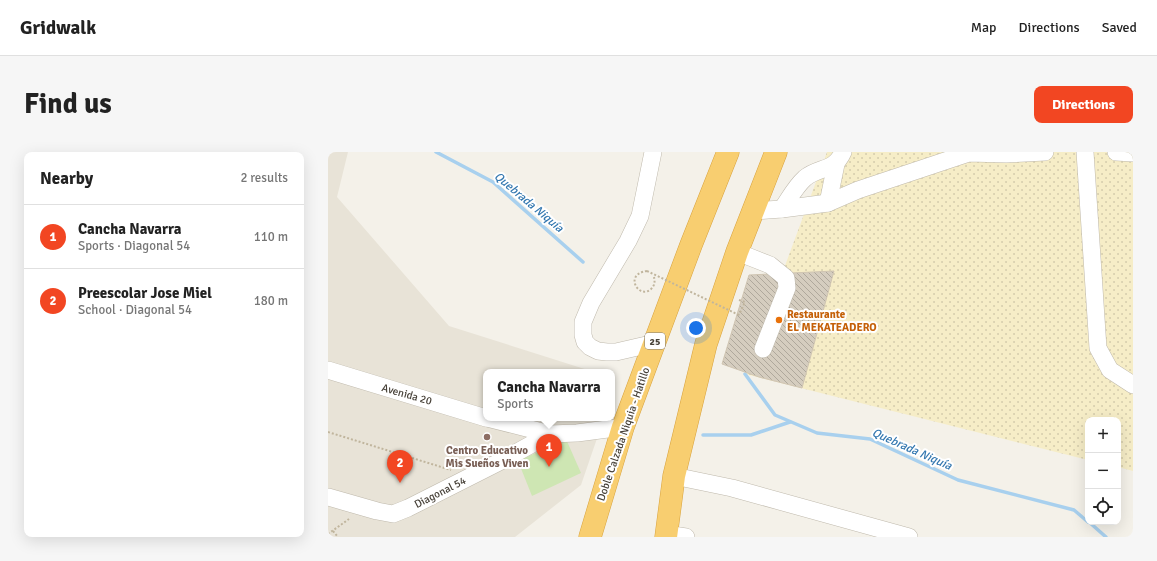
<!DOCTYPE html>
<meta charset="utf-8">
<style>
:root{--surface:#fff;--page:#f6f6f6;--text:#222;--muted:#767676;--line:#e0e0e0;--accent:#f24622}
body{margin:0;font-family:Signika,sans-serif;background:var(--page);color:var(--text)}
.controls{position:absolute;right:12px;bottom:12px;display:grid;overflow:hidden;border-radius:8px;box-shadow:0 4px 16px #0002}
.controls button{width:36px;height:36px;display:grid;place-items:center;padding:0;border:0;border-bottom:1px solid var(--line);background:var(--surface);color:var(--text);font:20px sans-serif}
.you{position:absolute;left:368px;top:176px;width:14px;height:14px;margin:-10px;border:3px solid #fff;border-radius:50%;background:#1a73e8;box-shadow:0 0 0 6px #1a73e833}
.badge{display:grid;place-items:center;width:26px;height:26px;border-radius:50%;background:var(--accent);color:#fff;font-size:13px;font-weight:700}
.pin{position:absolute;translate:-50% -33px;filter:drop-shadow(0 1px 2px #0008)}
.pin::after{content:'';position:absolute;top:21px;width:14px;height:12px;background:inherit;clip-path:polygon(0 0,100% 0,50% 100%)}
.popup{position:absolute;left:155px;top:217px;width:132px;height:52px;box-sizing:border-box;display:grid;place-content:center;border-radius:8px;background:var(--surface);filter:drop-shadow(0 1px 3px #0005);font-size:13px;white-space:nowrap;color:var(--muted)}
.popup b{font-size:15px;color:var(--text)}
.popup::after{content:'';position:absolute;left:50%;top:100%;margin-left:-8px;border:8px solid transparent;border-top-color:var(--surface)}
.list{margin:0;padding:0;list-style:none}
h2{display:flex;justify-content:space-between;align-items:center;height:52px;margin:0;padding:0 16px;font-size:17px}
h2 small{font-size:13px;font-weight:400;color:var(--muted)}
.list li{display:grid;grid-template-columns:26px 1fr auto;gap:12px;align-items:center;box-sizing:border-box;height:64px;padding:0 16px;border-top:1px solid var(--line)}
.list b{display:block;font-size:15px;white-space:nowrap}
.list p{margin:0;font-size:13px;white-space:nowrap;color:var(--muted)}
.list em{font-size:13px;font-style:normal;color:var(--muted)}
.icon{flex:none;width:22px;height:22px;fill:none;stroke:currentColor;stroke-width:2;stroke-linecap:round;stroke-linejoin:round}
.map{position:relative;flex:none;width:805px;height:385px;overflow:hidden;border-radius:8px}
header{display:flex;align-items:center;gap:24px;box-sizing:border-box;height:56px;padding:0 20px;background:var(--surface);border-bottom:1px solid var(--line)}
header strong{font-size:19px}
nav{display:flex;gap:22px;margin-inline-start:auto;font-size:14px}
.intro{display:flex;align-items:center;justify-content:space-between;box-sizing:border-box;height:96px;padding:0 24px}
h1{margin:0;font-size:28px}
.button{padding:10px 18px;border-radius:8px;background:var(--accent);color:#fff;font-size:14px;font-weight:700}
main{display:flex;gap:24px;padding:0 24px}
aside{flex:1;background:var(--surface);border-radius:8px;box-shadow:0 4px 16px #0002}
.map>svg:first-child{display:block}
.residential{fill:#e8e3d7}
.sand{fill:url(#sand-dots)}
.pitch{fill:#cee6b3}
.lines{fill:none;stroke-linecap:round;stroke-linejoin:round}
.stream{stroke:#a8d0ee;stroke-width:3.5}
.building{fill:url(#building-back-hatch);stroke:#d0c5b2}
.minor-casing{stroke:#bfb9ac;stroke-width:18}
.highway-casing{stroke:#d8a33f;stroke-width:23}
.path{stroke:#c0b59d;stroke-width:2;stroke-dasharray:2 2;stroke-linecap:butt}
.minor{stroke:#fff;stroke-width:17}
.highway{stroke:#f8ce70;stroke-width:22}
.path-bridge{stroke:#c0b59d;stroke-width:2;stroke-dasharray:2 2;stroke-linecap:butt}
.food-dot{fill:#e8710a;stroke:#fff;stroke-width:1.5}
.education-dot{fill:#8d6e63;stroke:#fff;stroke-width:1.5}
.labels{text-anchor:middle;stroke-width:4;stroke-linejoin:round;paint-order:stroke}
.shield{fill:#fff;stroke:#7e7a74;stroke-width:1}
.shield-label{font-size:10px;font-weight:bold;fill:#474138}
.food-label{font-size:11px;font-weight:bold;fill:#c56008;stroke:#fff;text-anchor:start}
.street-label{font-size:11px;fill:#474138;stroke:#fff}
.education-label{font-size:11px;font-weight:bold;fill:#785e54;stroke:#fff}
.water-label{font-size:12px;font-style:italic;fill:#3478b0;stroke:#fff}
</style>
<header>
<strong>Gridwalk</strong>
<nav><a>Map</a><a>Directions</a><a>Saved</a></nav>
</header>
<div class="intro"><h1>Find us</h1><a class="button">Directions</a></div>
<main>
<aside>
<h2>Nearby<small>2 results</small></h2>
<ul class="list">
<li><span class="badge">1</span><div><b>Cancha Navarra</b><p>Sports · Diagonal 54</p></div><em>110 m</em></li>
<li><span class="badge">2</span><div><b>Preescolar Jose Miel</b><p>School · Diagonal 54</p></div><em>180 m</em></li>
</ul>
</aside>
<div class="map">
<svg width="805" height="385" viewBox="0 0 805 385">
<defs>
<pattern id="sand-dots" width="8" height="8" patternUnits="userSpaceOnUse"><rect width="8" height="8" fill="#f6edc7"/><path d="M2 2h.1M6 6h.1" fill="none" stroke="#d4ccac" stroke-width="1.8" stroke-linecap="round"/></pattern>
<pattern id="building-back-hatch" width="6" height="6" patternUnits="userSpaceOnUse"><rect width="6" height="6" fill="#d5cdbf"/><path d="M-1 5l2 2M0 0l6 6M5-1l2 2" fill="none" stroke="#afa89c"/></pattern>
</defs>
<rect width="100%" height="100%" fill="#f4f1e9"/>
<polygon class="residential" points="0,0 20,0 9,45 121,174 266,220 158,220 158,266 276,266 253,333 187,385 0,385"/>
<polygon class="sand" points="499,0 805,0 805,319 790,315 790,268 760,268 760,308 417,222"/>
<polygon class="pitch" points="238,287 253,321 204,344 190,309"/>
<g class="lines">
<g class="stream">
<polyline points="108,0 165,30 255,110"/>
<polyline points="417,222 447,263 489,281 542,287 630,328 746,358 760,370"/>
<polyline points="375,283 423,283 462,270"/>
<polyline points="761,370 778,385"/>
</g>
</g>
<polygon class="building" points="506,119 474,236 431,225 394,212 421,123"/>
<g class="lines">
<g class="minor-casing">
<g id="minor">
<polyline points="325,0 312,64 300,89 263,151 255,170 255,183 257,190 262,195 270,199 279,200 288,200 327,191"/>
<polyline points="757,0 770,196 782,218 805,233"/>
<polyline points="788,0 805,1"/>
<polyline points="500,51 508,12"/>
<path d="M454,57C461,47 467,35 477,26C492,14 506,20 515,0"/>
<polyline points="425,59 454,57 500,51 530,38 641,1 678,2 717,0"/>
<polyline points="409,100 442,113 458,126 459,136 435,197"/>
<polyline points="0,218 158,266"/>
<polyline points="159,266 222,282 249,281 295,275"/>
<polyline points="346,324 404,336 581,385"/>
<polyline points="0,345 49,359 65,362 80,356 177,307 222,282"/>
<polyline points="338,382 358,385"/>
</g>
</g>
<g class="highway-casing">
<g id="highway">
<polyline points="262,385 295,275 363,93 400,0"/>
<polyline points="338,385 346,324 378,192 409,100 448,0"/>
</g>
</g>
<g class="path">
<path d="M319,119C295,122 311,148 323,137C327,133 327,130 326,125"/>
<polyline points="411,148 417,150 411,163"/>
<polyline points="0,280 123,318"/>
<polyline points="5,379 10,385"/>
<polyline points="0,382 21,367"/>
</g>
<use href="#minor" class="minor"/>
<use href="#highway" class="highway"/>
<polyline class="path-bridge" points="319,119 411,163"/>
</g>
<circle class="food-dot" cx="451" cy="168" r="4"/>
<circle class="education-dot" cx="159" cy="285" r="4"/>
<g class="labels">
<rect class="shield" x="317" y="181" width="20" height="16" rx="3"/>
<g class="shield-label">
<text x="327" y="193">25</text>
</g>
<g class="food-label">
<text x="459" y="166">Restaurante<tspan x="459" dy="13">EL MEKATEADERO</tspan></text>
</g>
<g class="street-label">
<text transform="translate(79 242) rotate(16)" y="4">Avenida 20</text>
<text transform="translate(295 282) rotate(-71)" y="4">Doble Calzada Niquia - Hatillo</text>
<text transform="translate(112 340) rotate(-27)" y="4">Diagonal 54</text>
</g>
<g class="education-label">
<text x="159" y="302">Centro Educativo<tspan x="159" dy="13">Mis Sueños Viven</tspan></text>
</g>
<g class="water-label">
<text transform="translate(201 50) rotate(40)" y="4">Quebrada Niquía</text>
<text transform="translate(584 297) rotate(24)" y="4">Quebrada Niquía</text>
</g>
</g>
</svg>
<div class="controls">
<button>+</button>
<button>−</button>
<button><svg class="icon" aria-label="locate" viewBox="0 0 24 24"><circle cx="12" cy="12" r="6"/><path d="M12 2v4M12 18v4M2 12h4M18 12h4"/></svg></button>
</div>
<div class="you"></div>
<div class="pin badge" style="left:221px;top:315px">1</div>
<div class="popup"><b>Cancha Navarra</b>Sports</div>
<div class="pin badge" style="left:72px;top:331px">2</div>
</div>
</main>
